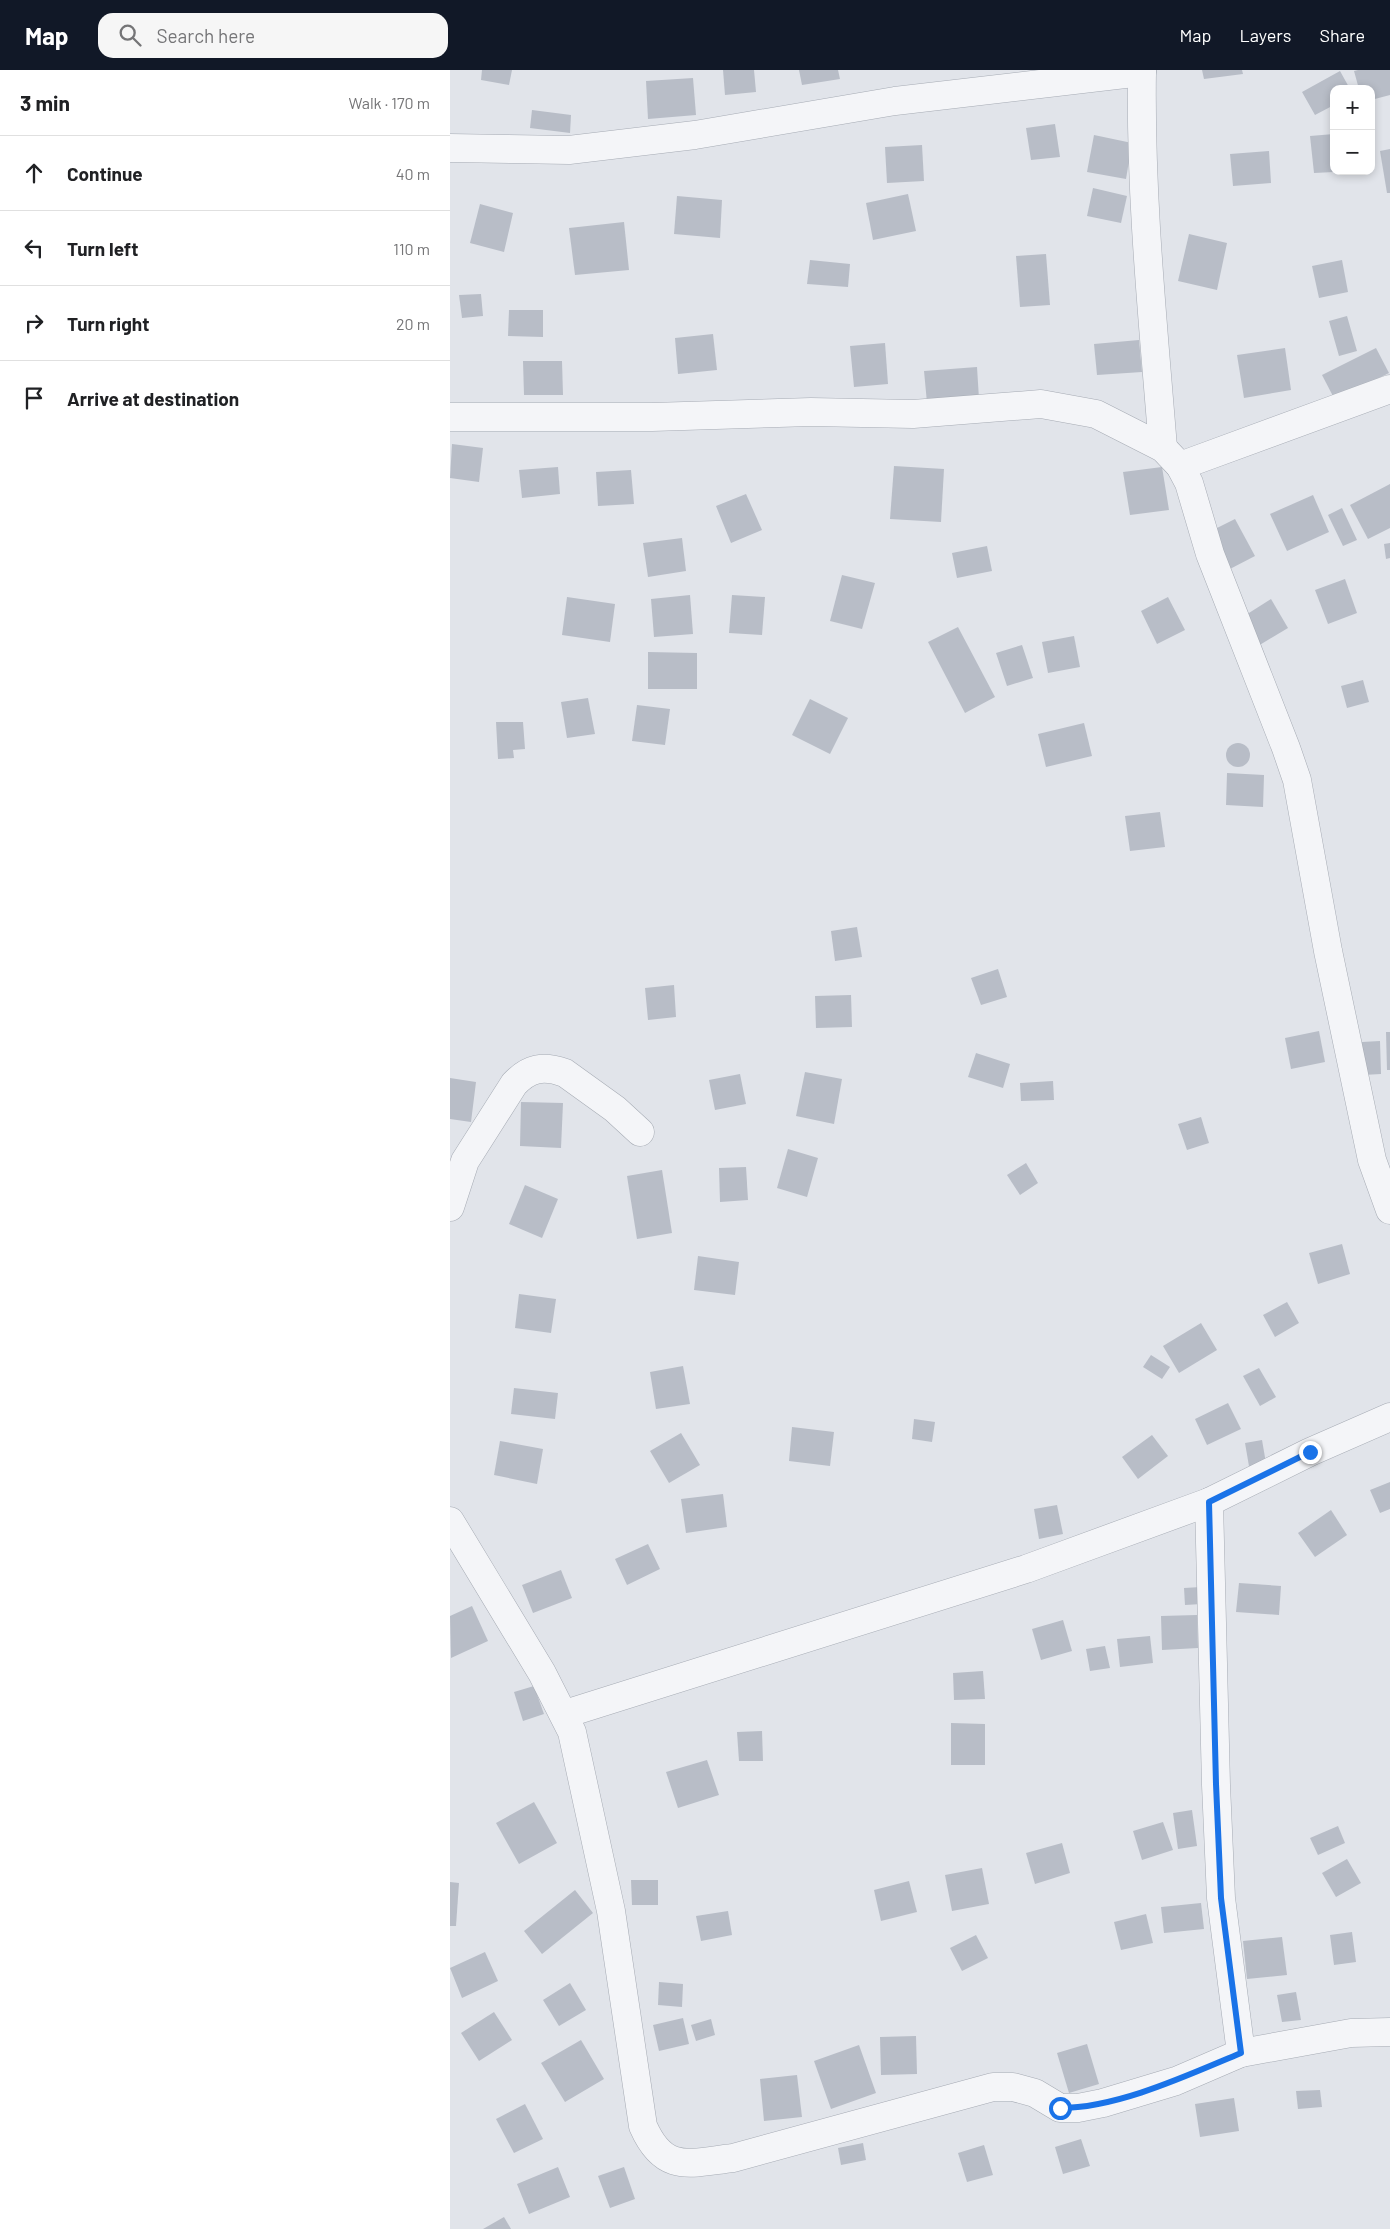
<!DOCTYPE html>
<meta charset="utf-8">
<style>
:root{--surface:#fff;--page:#f6f6f6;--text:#202124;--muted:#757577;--line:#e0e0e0;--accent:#111827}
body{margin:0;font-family:Barlow,sans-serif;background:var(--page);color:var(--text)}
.controls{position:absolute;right:15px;top:15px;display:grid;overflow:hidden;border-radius:10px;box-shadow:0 2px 8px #0003}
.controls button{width:45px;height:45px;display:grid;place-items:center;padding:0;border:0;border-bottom:1px solid var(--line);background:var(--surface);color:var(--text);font:25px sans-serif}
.stop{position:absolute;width:15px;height:15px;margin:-11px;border:4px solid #1a73e8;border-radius:50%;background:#fff}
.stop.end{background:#1a73e8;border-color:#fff;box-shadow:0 1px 5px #0008}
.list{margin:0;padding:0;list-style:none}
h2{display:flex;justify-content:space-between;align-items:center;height:65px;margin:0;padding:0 20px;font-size:21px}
h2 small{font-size:16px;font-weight:400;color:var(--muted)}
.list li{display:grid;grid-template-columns:32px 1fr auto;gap:15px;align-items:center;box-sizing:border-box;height:75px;padding:0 20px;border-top:1px solid var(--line)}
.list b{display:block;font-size:19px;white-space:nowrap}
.list em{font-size:16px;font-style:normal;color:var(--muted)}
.icon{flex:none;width:28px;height:28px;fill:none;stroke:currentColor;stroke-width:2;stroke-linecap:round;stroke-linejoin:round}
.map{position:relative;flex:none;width:940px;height:2159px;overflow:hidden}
header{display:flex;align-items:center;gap:30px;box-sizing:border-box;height:70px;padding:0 25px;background:var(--accent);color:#fff}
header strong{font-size:24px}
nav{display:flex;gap:28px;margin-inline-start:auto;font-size:18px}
.search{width:350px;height:45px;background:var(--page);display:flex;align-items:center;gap:12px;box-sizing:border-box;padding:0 18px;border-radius:15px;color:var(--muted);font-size:19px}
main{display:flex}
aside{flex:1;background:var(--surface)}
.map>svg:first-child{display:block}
.building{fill:#b8bdc7}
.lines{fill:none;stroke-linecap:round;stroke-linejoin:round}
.street-casing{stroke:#a6abb4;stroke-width:29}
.street{stroke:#f4f5f8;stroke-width:28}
.route{stroke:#1a73e8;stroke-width:6}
</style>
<header>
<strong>Map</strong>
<div class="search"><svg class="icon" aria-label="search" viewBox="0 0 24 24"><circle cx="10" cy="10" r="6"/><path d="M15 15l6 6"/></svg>Search here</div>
<nav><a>Map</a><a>Layers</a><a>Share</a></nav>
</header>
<main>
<aside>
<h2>3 min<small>Walk · 170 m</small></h2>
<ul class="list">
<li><svg class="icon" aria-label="ahead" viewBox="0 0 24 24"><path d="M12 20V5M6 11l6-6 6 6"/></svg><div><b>Continue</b></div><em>40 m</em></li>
<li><svg class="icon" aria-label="left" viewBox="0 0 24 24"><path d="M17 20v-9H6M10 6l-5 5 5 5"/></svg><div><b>Turn left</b></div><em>110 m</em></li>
<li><svg class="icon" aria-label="right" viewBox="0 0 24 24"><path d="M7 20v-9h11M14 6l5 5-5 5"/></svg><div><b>Turn right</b></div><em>20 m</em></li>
<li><svg class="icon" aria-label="arrive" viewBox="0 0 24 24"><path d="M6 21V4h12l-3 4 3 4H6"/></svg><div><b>Arrive at destination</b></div></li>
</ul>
</aside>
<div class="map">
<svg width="940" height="2159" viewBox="0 0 940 2159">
<rect width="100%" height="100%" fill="#e1e4ea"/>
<g class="building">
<polygon points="32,0 62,0 59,15 31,10"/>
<polygon points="273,0 304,0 306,22 275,25"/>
<polygon points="349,0 388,0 390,9 352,15"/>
<polygon points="752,0 792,0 793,4 754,9"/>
<polygon points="908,0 940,0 940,25 921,30 921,19 909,19 904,1"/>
<polygon points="890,1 900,19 884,19 884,35 865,45 852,22"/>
<polygon points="243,8 246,45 198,49 196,11"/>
<polygon points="82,40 121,45 120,63 80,58"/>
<polygon points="605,54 610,87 581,90 576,58"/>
<polygon points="884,64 884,102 864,103 860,66"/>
<polygon points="644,65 682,73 676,109 637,102"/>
<polygon points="472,75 474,111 437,113 435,77"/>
<polygon points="940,79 940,123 937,123 930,81"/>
<polygon points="819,81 821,113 783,116 780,84"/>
<polygon points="643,118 677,126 671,153 637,146"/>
<polygon points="458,124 466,161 423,170 416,133"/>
<polygon points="227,126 272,130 270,168 224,164"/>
<polygon points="30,134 63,143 54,182 20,173"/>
<polygon points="174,152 179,200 125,205 119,158"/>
<polygon points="739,164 777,173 767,220 728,211"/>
<polygon points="596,184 600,235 570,237 566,186"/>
<polygon points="360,190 400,194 398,217 357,214"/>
<polygon points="892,190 898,222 869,228 862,196"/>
<polygon points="31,224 33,246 12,248 9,225"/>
<polygon points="59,240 93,240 93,267 58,266"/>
<polygon points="897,246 907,281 889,286 879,251"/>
<polygon points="263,264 267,300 228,304 225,268"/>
<polygon points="689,270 692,302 647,305 644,274"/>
<polygon points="435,273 438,314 404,317 400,276"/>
<polygon points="835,278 841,320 794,328 787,285"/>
<polygon points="926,278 939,303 885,330 872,305"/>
<polygon points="73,291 112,291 113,325 74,325"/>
<polygon points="527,297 529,329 477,333 474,301"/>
<polygon points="2,374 33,378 29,412 0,408"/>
<polygon points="444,396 494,399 491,452 440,449"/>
<polygon points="108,397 110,424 72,428 69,400"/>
<polygon points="712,397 719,440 680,445 673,402"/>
<polygon points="181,400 184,434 148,436 146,402"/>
<polygon points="940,414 940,458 918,469 900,435"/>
<polygon points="296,424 312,460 281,473 266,436"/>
<polygon points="863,425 879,462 837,481 820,444"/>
<polygon points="892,438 907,470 893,476 878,445"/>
<polygon points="785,449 805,486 778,500 759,462"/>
<polygon points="232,468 236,501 198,507 193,473"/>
<polygon points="940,473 940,488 936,489 934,474"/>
<polygon points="537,476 542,501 507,508 502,483"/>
<polygon points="392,505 425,513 412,559 380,551"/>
<polygon points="895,509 907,543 878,554 865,520"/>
<polygon points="240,525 243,564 204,567 201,529"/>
<polygon points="282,525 315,527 312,565 279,563"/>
<polygon points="117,527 165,534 160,572 112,565"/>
<polygon points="718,527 735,560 707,574 691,541"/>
<polygon points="821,529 838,558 808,576 791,548"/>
<polygon points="508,557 545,627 515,643 478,572"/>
<polygon points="624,566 630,597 598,603 592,572"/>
<polygon points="572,575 583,608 557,616 546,583"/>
<polygon points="198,582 247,583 247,619 198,619"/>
<polygon points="913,610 919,632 897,638 891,616"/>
<polygon points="138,628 145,664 117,668 111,632"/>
<polygon points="360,629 398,648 380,684 342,665"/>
<polygon points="187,635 220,639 215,675 182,671"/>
<polygon points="46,652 73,652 75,679 63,680 64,688 48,689"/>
<polygon points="634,653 642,686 596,697 588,664"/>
<circle cx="788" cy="685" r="12"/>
<polygon points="777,703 814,705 813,737 776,735"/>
<polygon points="710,742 715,777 680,781 675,746"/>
<polygon points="407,857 412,887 385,891 381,861"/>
<polygon points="548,899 557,927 531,935 521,908"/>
<polygon points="224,915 226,947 198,950 195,918"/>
<polygon points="401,925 402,957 366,958 365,926"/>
<polygon points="869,961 875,992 841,999 835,968"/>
<polygon points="936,962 940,962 940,1000 937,1000"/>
<polygon points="930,971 931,1004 913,1005 912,972"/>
<polygon points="526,983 560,994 553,1018 518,1007"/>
<polygon points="355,1002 392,1009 384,1054 346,1046"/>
<polygon points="290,1004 296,1034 265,1040 259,1010"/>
<polygon points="0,1008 26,1012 21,1052 0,1049"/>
<polygon points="603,1011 604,1030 571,1031 570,1013"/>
<polygon points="71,1032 113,1033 111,1078 70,1076"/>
<polygon points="751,1047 759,1073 737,1080 728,1054"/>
<polygon points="338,1079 368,1088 357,1127 327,1118"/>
<polygon points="576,1093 588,1113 570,1125 557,1105"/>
<polygon points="296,1097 298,1130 270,1132 269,1098"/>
<polygon points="212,1100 222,1163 187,1169 177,1106"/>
<polygon points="75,1115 108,1129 92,1168 59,1154"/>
<polygon points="892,1174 900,1204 868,1214 859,1183"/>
<polygon points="248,1186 289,1192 285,1225 244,1220"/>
<polygon points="69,1224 106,1229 101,1263 65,1258"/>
<polygon points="837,1232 849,1253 825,1267 813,1245"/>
<polygon points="751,1253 767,1280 729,1303 713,1276"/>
<polygon points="701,1285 720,1297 712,1309 693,1297"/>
<polygon points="233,1296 240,1334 206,1339 200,1302"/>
<polygon points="809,1298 826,1327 810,1336 793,1306"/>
<polygon points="64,1318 108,1323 105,1349 61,1344"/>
<polygon points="778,1333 791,1359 757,1375 745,1349"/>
<polygon points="464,1349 485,1352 482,1372 462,1369"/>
<polygon points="342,1357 384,1362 380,1396 339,1391"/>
<polygon points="231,1363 250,1395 219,1413 200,1381"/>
<polygon points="702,1365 718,1386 688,1409 672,1387"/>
<polygon points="812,1370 817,1399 800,1402 795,1373"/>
<polygon points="50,1371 93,1379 87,1414 44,1405"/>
<polygon points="940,1412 940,1439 930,1443 920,1420"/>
<polygon points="273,1424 277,1457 236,1463 231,1429"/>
<polygon points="607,1435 613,1464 589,1469 584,1439"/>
<polygon points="881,1440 897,1465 865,1487 848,1463"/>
<polygon points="198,1474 210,1499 177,1515 165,1489"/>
<polygon points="111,1500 122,1528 83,1543 72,1515"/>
<polygon points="789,1513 831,1516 829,1545 786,1542"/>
<polygon points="751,1517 752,1534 735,1535 734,1518"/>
<polygon points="22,1536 38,1571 1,1588 0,1546"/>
<polygon points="747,1545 748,1578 712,1580 711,1546"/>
<polygon points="613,1550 622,1581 591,1590 582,1559"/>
<polygon points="700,1566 703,1593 670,1597 667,1569"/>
<polygon points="655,1576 660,1598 640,1601 636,1579"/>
<polygon points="533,1601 535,1629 504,1630 503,1603"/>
<polygon points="84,1616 94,1644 73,1651 64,1622"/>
<polygon points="501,1653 535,1654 535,1695 501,1695"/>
<polygon points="312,1661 313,1691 289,1691 287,1662"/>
<polygon points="257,1690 269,1725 228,1738 216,1702"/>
<polygon points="84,1732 107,1773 69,1794 46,1753"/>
<polygon points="742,1740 747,1776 728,1779 723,1743"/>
<polygon points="713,1752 723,1780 692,1790 683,1761"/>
<polygon points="888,1756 895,1773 868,1785 860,1768"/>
<polygon points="612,1773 620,1803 585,1814 576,1783"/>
<polygon points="897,1789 911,1813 886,1827 872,1803"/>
<polygon points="532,1798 539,1834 502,1841 495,1805"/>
<polygon points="181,1810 208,1810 208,1835 182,1835"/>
<polygon points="459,1811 467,1842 431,1851 424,1820"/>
<polygon points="0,1812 9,1813 6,1856 0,1856"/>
<polygon points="125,1820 143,1843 92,1884 74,1861"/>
<polygon points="751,1833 754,1859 714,1863 711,1837"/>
<polygon points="278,1841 282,1865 251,1871 246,1846"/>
<polygon points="696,1844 703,1873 671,1880 664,1852"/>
<polygon points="902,1862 906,1892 884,1895 880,1865"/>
<polygon points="526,1865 538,1888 512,1901 500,1878"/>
<polygon points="832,1867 837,1905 797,1909 793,1871"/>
<polygon points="35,1882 48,1911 12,1928 0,1898"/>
<polygon points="209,1912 233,1914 232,1937 208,1935"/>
<polygon points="120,1913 136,1940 109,1956 93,1930"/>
<polygon points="846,1922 851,1950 832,1952 827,1925"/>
<polygon points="44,1942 62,1970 29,1991 11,1963"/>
<polygon points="233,1948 239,1974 209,1981 203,1955"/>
<polygon points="261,1949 265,1965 246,1971 241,1955"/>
<polygon points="466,1966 467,2004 431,2005 430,1967"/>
<polygon points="131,1970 154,2009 115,2032 91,1993"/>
<polygon points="637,1974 649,2014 619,2023 607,1983"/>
<polygon points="409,1975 426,2023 381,2039 364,1991"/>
<polygon points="347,2005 352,2047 314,2051 310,2009"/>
<polygon points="870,2020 872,2037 848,2039 846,2021"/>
<polygon points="784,2028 789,2061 750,2067 745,2034"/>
<polygon points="75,2034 93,2069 64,2083 46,2049"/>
<polygon points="631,2069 640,2096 613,2104 605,2077"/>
<polygon points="413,2073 416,2090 391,2095 388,2078"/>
<polygon points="534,2075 543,2105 517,2112 508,2083"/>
<polygon points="108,2097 120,2127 79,2144 67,2114"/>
<polygon points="174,2097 185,2129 160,2138 148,2106"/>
<polygon points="54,2147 61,2159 33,2159"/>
</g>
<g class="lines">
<g class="street-casing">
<g id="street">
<path d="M692,0C690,127 703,252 713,378"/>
<polyline points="0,78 119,80 245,65 445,31 692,2"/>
<polyline points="0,347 202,347 361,342 463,344 591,334 646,344 713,378 730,396 739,413 760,484 836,678 847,710 878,881 922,1090 940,1140"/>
<polyline points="730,396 940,319"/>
<path d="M0,1137L15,1091L64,1014C79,998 93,995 115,1003L165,1039L190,1062"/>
<polyline points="759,1432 766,1715 771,1828 791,1983"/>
<path d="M0,1451L92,1603L122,1662L161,1841L193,2056C214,2104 239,2093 283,2088L543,2017H563L585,2023L610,2038H628L653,2033L726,2011L791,1983L901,1963L940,1962"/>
<polyline points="115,1644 576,1499 759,1432 860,1382 940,1347"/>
</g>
</g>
<use href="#street" class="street"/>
</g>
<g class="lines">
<path class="route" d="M610,2038C668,2038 738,2005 791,1983L771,1828L766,1714L759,1432L860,1382"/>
</g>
</svg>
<div class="controls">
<button>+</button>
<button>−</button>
</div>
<div class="stop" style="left:610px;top:2038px"></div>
<div class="stop end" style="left:860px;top:1382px"></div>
</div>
</main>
